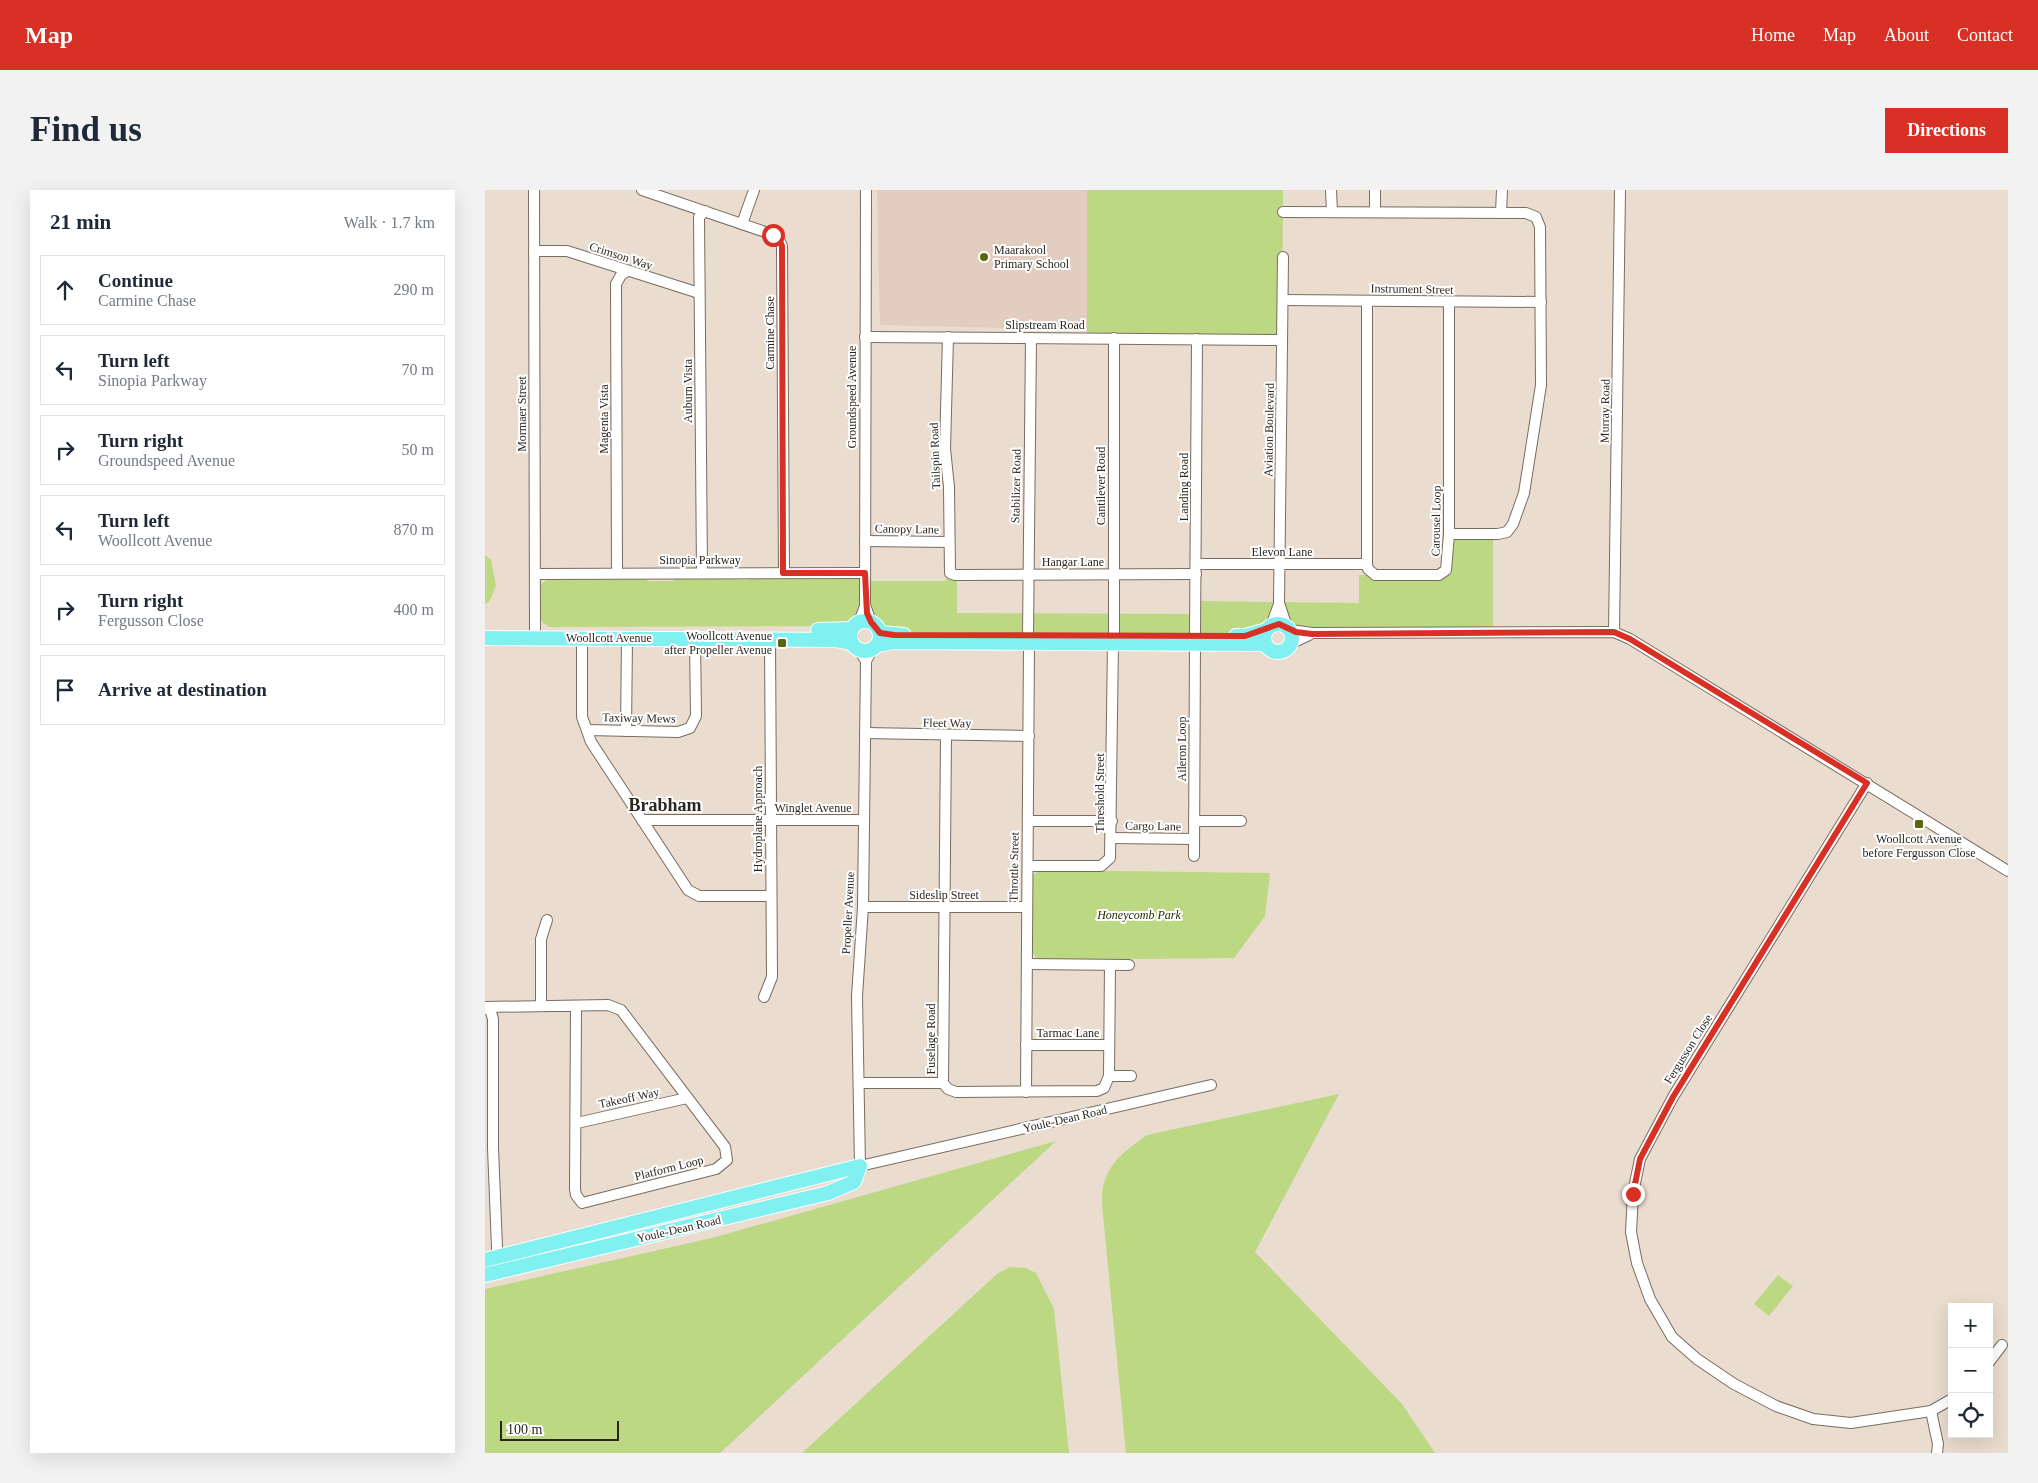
<!DOCTYPE html>
<meta charset="utf-8">
<style>
:root{--surface:#fff;--page:#f2f2f3;--text:#1f2937;--muted:#747a83;--line:#e0e1e3;--accent:#d93025}
body{margin:0;font-family:"Times New Roman",serif;background:var(--page);color:var(--text)}
.controls{position:absolute;right:15px;bottom:15px;display:grid;overflow:hidden;border-radius:0px;box-shadow:0 5px 20px #0002}
.controls button{width:45px;height:45px;display:grid;place-items:center;padding:0;border:0;border-bottom:1px solid var(--line);background:var(--surface);color:var(--text);font:25px sans-serif}
.scale{position:absolute;left:15px;bottom:12px;width:119px;box-sizing:border-box;padding-left:5px;border:2px solid #2b2620;border-top:0;font-size:14px;line-height:18px;white-space:nowrap;color:#2b2620;-webkit-text-stroke:4px #fff;paint-order:stroke}
.stop{position:absolute;width:15px;height:15px;margin:-11px;border:4px solid #d93025;border-radius:50%;background:#fff}
.stop.end{background:#d93025;border-color:#fff;box-shadow:0 1px 5px #0008}
.list{margin:0;padding:0;list-style:none}
h2{display:flex;justify-content:space-between;align-items:center;height:65px;margin:0;padding:0 20px;font-size:21px}
h2 small{font-size:16px;font-weight:400;color:var(--muted)}
.list li{display:grid;grid-template-columns:32px 1fr auto;gap:15px;align-items:center;box-sizing:border-box;height:70px;margin:0 10px 10px;padding:0 10px;border:1px solid var(--line);border-radius:0px}
.list b{display:block;font-size:19px;white-space:nowrap}
.list p{margin:0;font-size:16px;white-space:nowrap;color:var(--muted)}
.list em{font-size:16px;font-style:normal;color:var(--muted)}
.icon{flex:none;width:28px;height:28px;fill:none;stroke:currentColor;stroke-width:2;stroke-linecap:round;stroke-linejoin:round}
.map{position:relative;flex:none;width:1523px;height:1263px;overflow:hidden;border-radius:0px}
header{display:flex;align-items:center;gap:30px;box-sizing:border-box;height:70px;padding:0 25px;background:var(--accent);color:#fff}
header strong{font-size:24px}
nav{display:flex;gap:28px;margin-inline-start:auto;font-size:18px}
.intro{display:flex;align-items:center;justify-content:space-between;box-sizing:border-box;height:120px;padding:0 30px}
h1{margin:0;font-size:35px}
.button{padding:12px 22px;border-radius:0px;background:var(--accent);color:#fff;font-size:18px;font-weight:700}
main{display:flex;gap:30px;padding:0 30px}
aside{flex:1;background:var(--surface);border-radius:0px;box-shadow:0 5px 20px #0002}
.map>svg:first-child{display:block}
.education{fill:#e2cdc0}
.green{fill:#bdd882}
.lines{fill:none;stroke-linecap:round;stroke-linejoin:round}
.minor-casing{stroke:#796d61;stroke-width:12}
.major-casing{stroke:#fff;stroke-width:16}
.minor{stroke:#fff;stroke-width:10}
.major{stroke:#80f0f1;stroke-width:14}
.route{stroke:#d93025;stroke-width:6}
.poi-dot{fill:#5b670c;stroke:#fff;stroke-width:2}
.labels{text-anchor:middle;stroke-width:4;stroke-linejoin:round;paint-order:stroke}
.poi-label{font-size:12px;fill:#2b2620;stroke:#fff;text-anchor:start}
.street-label{font-size:12px;fill:#2b2620;stroke:#fff}
.park-label{font-size:12px;font-style:italic;fill:#242e08;stroke:#fff}
.district-label{font-size:18px;font-weight:bold;fill:#2b2620;stroke:#fff}
</style>
<header>
<strong>Map</strong>
<nav><a>Home</a><a>Map</a><a>About</a><a>Contact</a></nav>
</header>
<div class="intro"><h1>Find us</h1><a class="button">Directions</a></div>
<main>
<aside>
<h2>21 min<small>Walk · 1.7 km</small></h2>
<ul class="list">
<li><svg class="icon" aria-label="ahead" viewBox="0 0 24 24"><path d="M12 20V5M6 11l6-6 6 6"/></svg><div><b>Continue</b><p>Carmine Chase</p></div><em>290 m</em></li>
<li><svg class="icon" aria-label="left" viewBox="0 0 24 24"><path d="M17 20v-9H6M10 6l-5 5 5 5"/></svg><div><b>Turn left</b><p>Sinopia Parkway</p></div><em>70 m</em></li>
<li><svg class="icon" aria-label="right" viewBox="0 0 24 24"><path d="M7 20v-9h11M14 6l5 5-5 5"/></svg><div><b>Turn right</b><p>Groundspeed Avenue</p></div><em>50 m</em></li>
<li><svg class="icon" aria-label="left" viewBox="0 0 24 24"><path d="M17 20v-9H6M10 6l-5 5 5 5"/></svg><div><b>Turn left</b><p>Woollcott Avenue</p></div><em>870 m</em></li>
<li><svg class="icon" aria-label="right" viewBox="0 0 24 24"><path d="M7 20v-9h11M14 6l5 5-5 5"/></svg><div><b>Turn right</b><p>Fergusson Close</p></div><em>400 m</em></li>
<li><svg class="icon" aria-label="arrive" viewBox="0 0 24 24"><path d="M6 21V4h12l-3 4 3 4H6"/></svg><div><b>Arrive at destination</b></div></li>
</ul>
</aside>
<div class="map">
<svg width="1523" height="1263" viewBox="0 0 1523 1263">
<rect width="100%" height="100%" fill="#eadcce"/>
<polygon class="education" points="392,0 602,0 606,140 395,135"/>
<g class="green">
<polygon points="602,0 798,0 797,150 602,148"/>
<path d="M964,344L1008,346V443H827L794,434L762,445H407L385,432H374L366,439L338,436L64,437L55,430L54,396L64,388L118,389L159,387L163,391H188L191,387L244,386C250,391 267,391 273,386L380,383L381,391H460L465,383L472,385V423L710,424L711,411L874,413V385H954L958,383Z"/>
<polygon points="0,365 6,370 11,396 4,412 0,414"/>
<polygon points="555,680 785,683 780,726 749,768 555,770 550,767 546,758 546,687"/>
<path d="M854,904L770,1062L917,1214L950,1263H641L617,1014C615,980 636,963 662,945Z"/>
<polygon points="571,951 235,1263 0,1263 0,1099 227,1048"/>
<polygon points="525,1077 541,1078 551,1083 569,1119 584,1263 317,1263 512,1084"/>
<polygon points="1293,1085 1308,1096 1284,1126 1269,1114"/>
</g>
<g class="lines">
<g class="minor-casing">
<g id="minor">
<polyline points="49,0 50,448"/>
<polyline points="157,0 289,45 294,49 297,56 299,383"/>
<polyline points="381,0 380,415 386,432"/>
<polyline points="846,0 847,22"/>
<polyline points="798,22 1041,23 1051,27 1055,37 1056,195 1039,303 1028,334 1022,342 1013,344 964,344"/>
<polyline points="890,22 890,0"/>
<polyline points="1016,23 1017,0"/>
<polyline points="257,34 269,0"/>
<polyline points="49,61 82,61 214,103"/>
<polyline points="798,67 794,413 802,437"/>
<polyline points="798,110 1056,112"/>
<polyline points="882,111 882,374 883,379 890,385 954,385 961,380 964,344 964,112"/>
<polyline points="380,147 797,150"/>
<polyline points="463,147 460,259 464,297 465,383 470,385 711,384"/>
<polyline points="380,351 464,352"/>
<polyline points="711,374 882,374"/>
<polyline points="217,382 214,27 220,21"/>
<polyline points="132,383 131,94 136,85 142,81"/>
<polyline points="51,384 380,383"/>
<polyline points="374,432 380,416"/>
<polyline points="786,436 794,414"/>
<polyline points="806,440 827,443 1129,442 1145,449 1523,681"/>
<polyline points="1129,442 1135,0"/>
<polyline points="543,445 546,148"/>
<polyline points="629,445 629,148"/>
<polyline points="710,445 712,149"/>
<polyline points="97,448 97,527 106,552 203,700 214,706 285,706"/>
<polyline points="807,453 824,445"/>
<polyline points="374,460 381,471"/>
<polyline points="387,460 381,471 378,717 372,806 375,976 726,895"/>
<polyline points="102,540 193,542 205,538 211,526 210,449"/>
<polyline points="141,541 142,448"/>
<polyline points="380,543 544,546"/>
<polyline points="461,546 458,893 463,899 471,902 612,901 619,898 624,886 625,775"/>
<polyline points="1382,593 1188,907 1155,969 1148,1003 1146,1042 1152,1073 1165,1109 1187,1147 1212,1169 1249,1194 1291,1216 1328,1229 1366,1233 1446,1221 1467,1209"/>
<polyline points="157,630 379,630"/>
<polyline points="543,631 627,631"/>
<polyline points="709,631 756,631"/>
<polyline points="627,648 709,649"/>
<polyline points="709,666 710,453"/>
<polyline points="543,676 616,676 625,668 628,452"/>
<polyline points="378,717 541,717"/>
<polyline points="542,774 644,775"/>
<polyline points="279,807 287,787 285,449"/>
<polyline points="56,816 56,749 62,730"/>
<polyline points="0,817 123,815 136,820 240,957 242,970 231,979 97,1013 91,1005 90,999 91,817"/>
<polyline points="0,817 6,822 8,829 8,958 13,1082"/>
<polyline points="541,855 624,855"/>
<polyline points="624,886 646,886"/>
<polyline points="375,893 458,893"/>
<polyline points="541,902 544,453"/>
<polyline points="92,933 202,908"/>
<polyline points="1504,1172 1517,1155"/>
<polyline points="1446,1221 1453,1254 1452,1263"/>
</g>
</g>
<g class="major-casing">
<g id="major">
<circle cx="380" cy="446" r="15"/>
<circle cx="793" cy="448" r="14"/>
<polyline points="333,440 366,439"/>
<polyline points="395,443 419,445"/>
<polyline points="751,446 760,446 782,440"/>
<polyline points="0,448 351,450 367,453"/>
<polyline points="393,455 409,452 780,454"/>
<polyline points="0,1070 375,976 369,992 343,1003 0,1085"/>
</g>
</g>
<use href="#minor" class="minor"/>
<use href="#major" class="major"/>
</g>
<g class="lines">
<polyline class="route" points="288,45 294,49 297,56 298,383 380,383 382,423 386,432 395,443 409,445 760,446 794,434 811,442 827,444 1129,442 1145,449 1382,593 1188,907 1155,969 1148,1004"/>
</g>
<g class="poi-dot">
<circle cx="499" cy="67" r="5"/>
<rect x="292" y="448" width="10" height="10" rx="2.5"/>
<rect x="1429" y="629" width="10" height="10" rx="2.5"/>
</g>
<g class="labels">
<g class="poi-label">
<text x="509" y="64">Maarakool<tspan x="509" dy="14">Primary School</tspan></text>
<text x="287" y="450" text-anchor="end">Woollcott Avenue<tspan x="287" dy="14">after Propeller Avenue</tspan></text>
<text x="1434" y="653" text-anchor="middle">Woollcott Avenue<tspan x="1434" dy="14">before Fergusson Close</tspan></text>
</g>
<g class="street-label">
<text transform="translate(136 66) rotate(18)" y="4">Crimson Way</text>
<text transform="translate(927 99) rotate(1)" y="4">Instrument Street</text>
<text x="560" y="139">Slipstream Road</text>
<text transform="translate(285 143) rotate(-90)" y="4">Carmine Chase</text>
<text transform="translate(203 201) rotate(-90)" y="4">Auburn Vista</text>
<text transform="translate(367 207) rotate(-90)" y="4">Groundspeed Avenue</text>
<text transform="translate(1120 221) rotate(-89)" y="4">Murray Road</text>
<text transform="translate(37 224) rotate(-90)" y="4">Mormaer Street</text>
<text transform="translate(119 229) rotate(-90)" y="4">Magenta Vista</text>
<text transform="translate(784 240) rotate(-89)" y="4">Aviation Boulevard</text>
<text transform="translate(450 266) rotate(-92)" y="4">Tailspin Road</text>
<text transform="translate(531 296) rotate(-89)" y="4">Stabilizer Road</text>
<text transform="translate(616 296) rotate(-90)" y="4">Cantilever Road</text>
<text transform="translate(699 297) rotate(-90)" y="4">Landing Road</text>
<text transform="translate(951 331) rotate(-89)" y="4">Carousel Loop</text>
<text transform="translate(422 339) rotate(1)" y="4">Canopy Lane</text>
<text x="797" y="366">Elevon Lane</text>
<text x="215" y="374">Sinopia Parkway</text>
<text x="588" y="376">Hangar Lane</text>
<text x="124" y="452">Woollcott Avenue</text>
<text transform="translate(154 528) rotate(1)" y="4">Taxiway Mews</text>
<text transform="translate(462 533) rotate(1)" y="4">Fleet Way</text>
<text transform="translate(697 559) rotate(-90)" y="4">Aileron Loop</text>
<text transform="translate(615 603) rotate(-90)" y="4">Threshold Street</text>
<text x="328" y="622">Winglet Avenue</text>
<text transform="translate(273 629) rotate(-90)" y="4">Hydroplane Approach</text>
<text transform="translate(668 636) rotate(1)" y="4">Cargo Lane</text>
<text transform="translate(529 677) rotate(-89)" y="4">Throttle Street</text>
<text x="459" y="709">Sideslip Street</text>
<text transform="translate(363 723) rotate(-87)" y="4">Propeller Avenue</text>
<text x="583" y="847">Tarmac Lane</text>
<text transform="translate(446 849) rotate(-90)" y="4">Fuselage Road</text>
<text transform="translate(1203 859) rotate(-58)" y="4">Fergusson Close</text>
<text transform="translate(144 908) rotate(-12)" y="4">Takeoff Way</text>
<text transform="translate(580 929) rotate(-13)" y="4">Youle-Dean Road</text>
<text transform="translate(184 978) rotate(-14)" y="4">Platform Loop</text>
<text transform="translate(194 1039) rotate(-13)" y="4">Youle-Dean Road</text>
</g>
<g class="park-label">
<text x="654" y="729">Honeycomb Park</text>
</g>
<g class="district-label">
<text x="180" y="621">Brabham</text>
</g>
</g>
</svg>
<div class="controls">
<button>+</button>
<button>−</button>
<button><svg class="icon" aria-label="locate" viewBox="0 0 24 24"><circle cx="12" cy="12" r="6"/><path d="M12 2v4M12 18v4M2 12h4M18 12h4"/></svg></button>
</div>
<div class="scale">100 m</div>
<div class="stop" style="left:288px;top:45px"></div>
<div class="stop end" style="left:1148px;top:1004px"></div>
</div>
</main>
